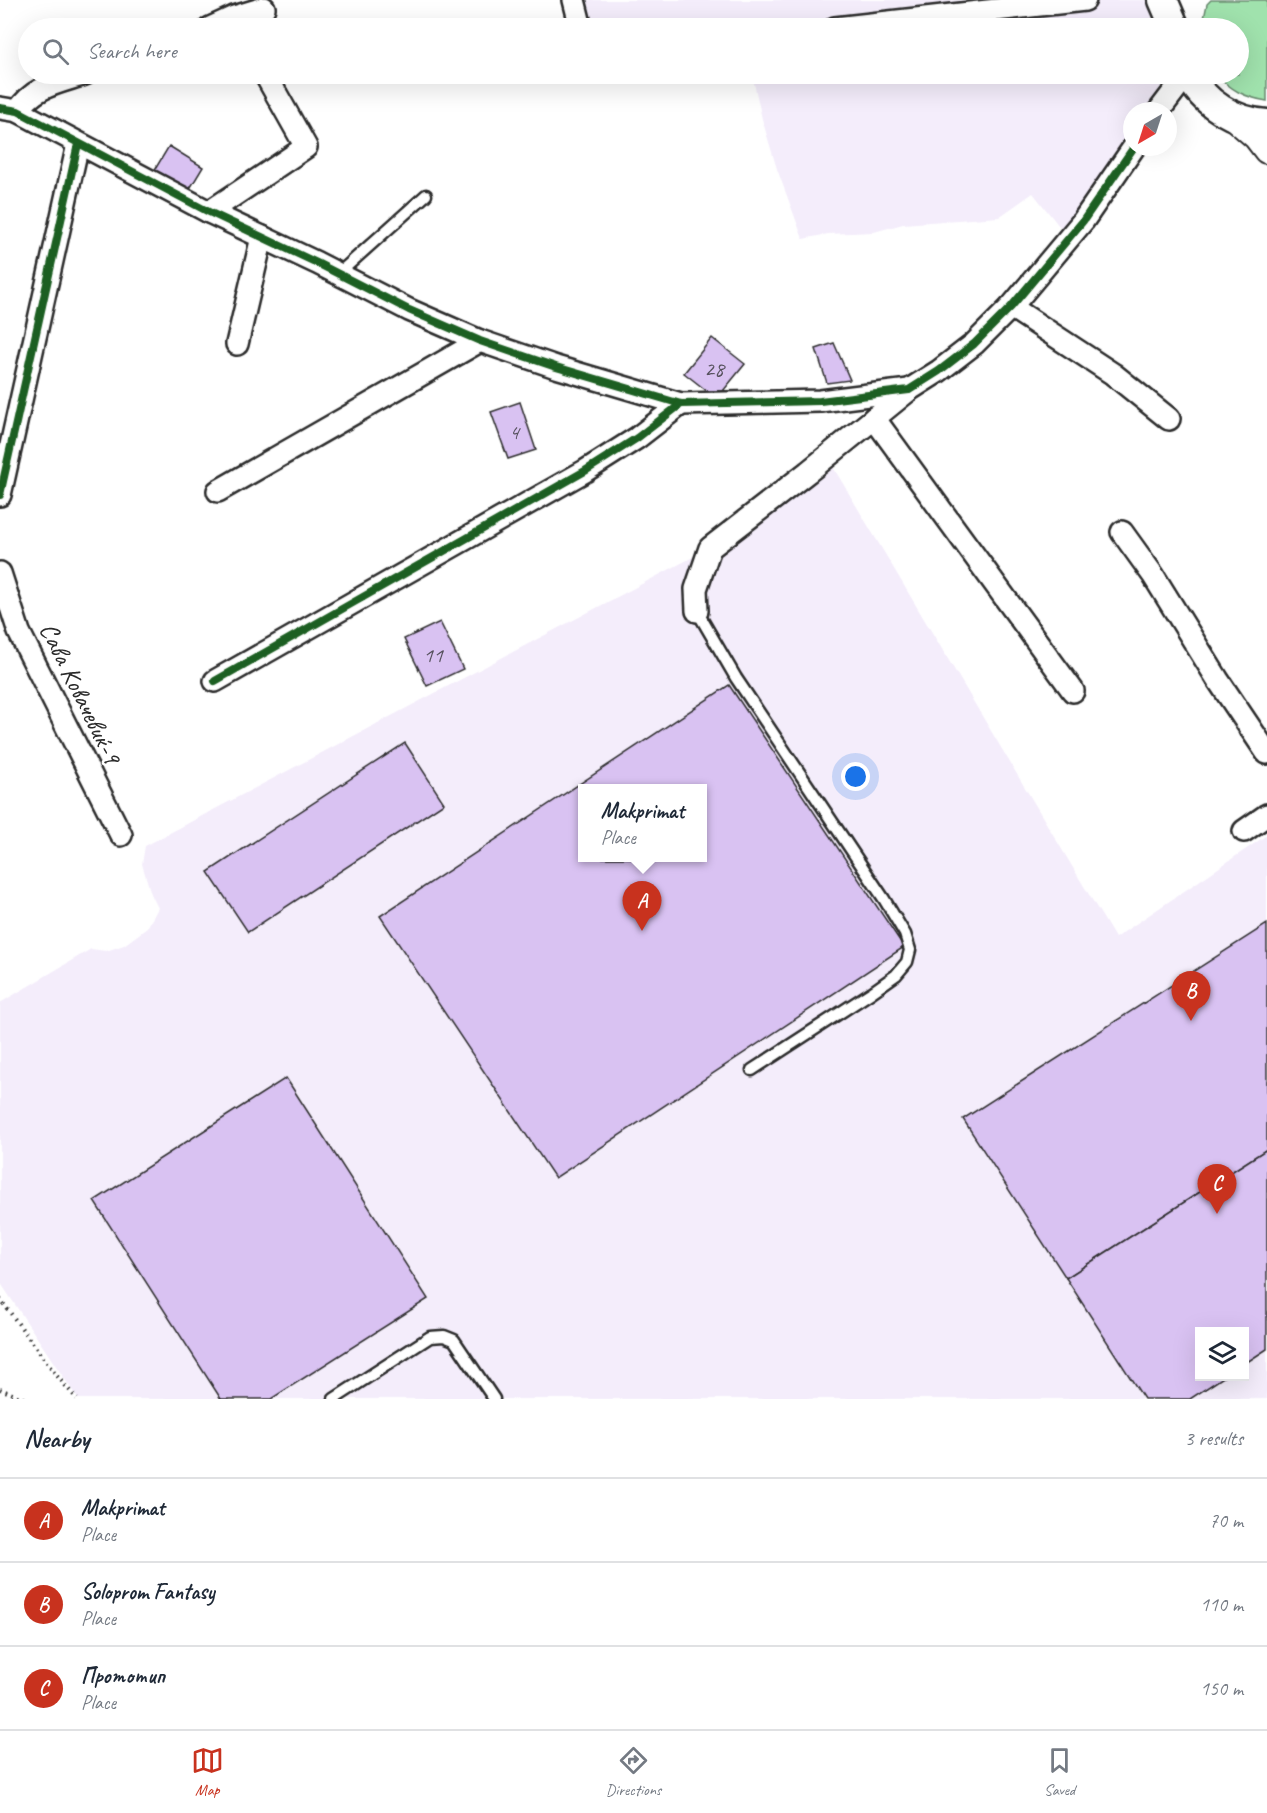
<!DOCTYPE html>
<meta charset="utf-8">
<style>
:root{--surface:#fff;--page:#f6f6f7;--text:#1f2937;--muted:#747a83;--line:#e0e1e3;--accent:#c8321e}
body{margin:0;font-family:Caveat,sans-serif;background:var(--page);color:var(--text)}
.controls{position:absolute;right:18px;bottom:18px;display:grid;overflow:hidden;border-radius:0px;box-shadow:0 6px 24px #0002}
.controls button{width:54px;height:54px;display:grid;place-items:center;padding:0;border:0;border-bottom:2px solid var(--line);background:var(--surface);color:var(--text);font:30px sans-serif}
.compass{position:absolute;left:1123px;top:102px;width:54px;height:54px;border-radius:50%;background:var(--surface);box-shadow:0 6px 24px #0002;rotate:219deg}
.you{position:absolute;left:856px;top:777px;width:21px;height:21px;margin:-15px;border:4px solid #fff;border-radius:50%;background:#1a73e8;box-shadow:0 0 0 9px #1a73e833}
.badge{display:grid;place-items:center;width:39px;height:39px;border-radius:50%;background:var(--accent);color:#fff;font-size:20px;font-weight:700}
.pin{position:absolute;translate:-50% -50px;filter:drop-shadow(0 2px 3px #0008)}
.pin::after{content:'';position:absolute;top:32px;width:21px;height:18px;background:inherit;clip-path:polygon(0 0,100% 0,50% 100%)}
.popup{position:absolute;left:578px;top:784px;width:129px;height:78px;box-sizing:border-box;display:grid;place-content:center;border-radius:0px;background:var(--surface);filter:drop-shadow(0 2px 4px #0005);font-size:20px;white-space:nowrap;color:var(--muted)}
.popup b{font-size:22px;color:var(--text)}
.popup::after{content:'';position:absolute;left:50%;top:100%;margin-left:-12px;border:12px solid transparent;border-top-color:var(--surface)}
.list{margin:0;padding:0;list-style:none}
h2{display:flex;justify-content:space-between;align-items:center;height:78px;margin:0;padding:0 24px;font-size:26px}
h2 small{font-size:20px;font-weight:400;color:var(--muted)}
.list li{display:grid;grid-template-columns:39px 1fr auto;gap:18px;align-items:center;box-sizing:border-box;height:84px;padding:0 24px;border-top:2px solid var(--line)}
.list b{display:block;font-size:22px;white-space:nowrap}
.list p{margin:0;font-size:20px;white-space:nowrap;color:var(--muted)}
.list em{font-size:20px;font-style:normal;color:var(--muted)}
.icon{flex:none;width:33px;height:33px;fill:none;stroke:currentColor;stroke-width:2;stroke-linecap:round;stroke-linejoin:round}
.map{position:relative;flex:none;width:1267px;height:1399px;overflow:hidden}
.search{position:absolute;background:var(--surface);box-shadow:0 6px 24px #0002;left:18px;right:18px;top:18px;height:66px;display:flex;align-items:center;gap:15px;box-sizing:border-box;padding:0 21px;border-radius:33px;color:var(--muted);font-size:22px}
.sheet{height:330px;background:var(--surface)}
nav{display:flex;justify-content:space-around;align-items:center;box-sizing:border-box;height:84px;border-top:2px solid var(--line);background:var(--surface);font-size:16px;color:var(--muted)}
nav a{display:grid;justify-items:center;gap:3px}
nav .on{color:var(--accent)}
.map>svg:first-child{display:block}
.built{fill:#f4edfb;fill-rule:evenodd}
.green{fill:#a0e2ad;stroke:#66866c;stroke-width:1.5}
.building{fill:#d9c2f2;stroke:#2b2b2b;stroke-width:1.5;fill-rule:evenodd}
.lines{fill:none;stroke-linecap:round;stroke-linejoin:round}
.service-casing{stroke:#2b2b2b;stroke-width:15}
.minor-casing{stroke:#2b2b2b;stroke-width:26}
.tertiary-casing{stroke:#2b2b2b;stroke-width:30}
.secondary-casing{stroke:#2b2b2b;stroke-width:33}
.path{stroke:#2b2b2b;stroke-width:4;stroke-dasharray:1.5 4.5;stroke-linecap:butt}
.service{stroke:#fff;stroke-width:10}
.minor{stroke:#fff;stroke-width:21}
.tertiary{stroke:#fff;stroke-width:26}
.secondary{stroke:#fff;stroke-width:28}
.cycleway-casing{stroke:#fff;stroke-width:11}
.cycleway{stroke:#1b5e20;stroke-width:8}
.labels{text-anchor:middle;stroke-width:5;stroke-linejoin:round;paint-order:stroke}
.number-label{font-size:22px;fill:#56515d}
.street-label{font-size:26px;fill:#2b2b2b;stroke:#fff}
</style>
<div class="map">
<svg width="1267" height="1399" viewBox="0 0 1267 1399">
<rect width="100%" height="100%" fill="#fff"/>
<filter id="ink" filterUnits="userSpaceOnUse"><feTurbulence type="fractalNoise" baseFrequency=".0167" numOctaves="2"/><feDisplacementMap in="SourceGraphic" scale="12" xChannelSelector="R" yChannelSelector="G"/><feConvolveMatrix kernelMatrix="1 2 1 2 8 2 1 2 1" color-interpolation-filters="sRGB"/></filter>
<g filter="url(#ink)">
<g class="built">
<polygon points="574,0 1147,0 1155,28 581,28"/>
<polygon points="752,74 1168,74 1147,111 1132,111 1132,136 1102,183 1063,231 1033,193 999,217 903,224 874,232 828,234 803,239 777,169 762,119"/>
<path d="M827,457L1115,938L1267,835V1399H78L0,1282V1003L91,949L106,951L124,945L147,928L158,908L151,894L142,864L145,846L710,548ZM582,788H702V858H582ZM1200,1332H1244V1376H1200Z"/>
</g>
<path class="green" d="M1211,0H1267V101C1243,97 1232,90 1215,74H1238V28H1202L1207,4Z"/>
<g class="building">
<polygon points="169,146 203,167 188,192 154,171"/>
<polygon points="712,338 745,364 723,391 707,391 684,373"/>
<polygon points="834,343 850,380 827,383 816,349"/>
<polygon points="520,402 536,450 508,459 491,412"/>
<polygon points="440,622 463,669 427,686 404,639"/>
<path d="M729,685L904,947L555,1178L380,916ZM582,788H702V858H582Z"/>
<polygon points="405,743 444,803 248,932 208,872"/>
<polygon points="1267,924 1267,1149 1066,1278 963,1119"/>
<polygon points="286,1078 428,1299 271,1399 221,1399 94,1201"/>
<polygon points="1267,1149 1267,1349 1244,1364 1244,1332 1200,1332 1200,1376 1225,1376 1190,1399 1144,1399 1066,1278"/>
</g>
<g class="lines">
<g class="service-casing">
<g id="service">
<polyline points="338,274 426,195"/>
<polyline points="697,611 736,678 884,899 905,934 910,950 907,962 896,975 872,992 752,1070"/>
<polyline points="334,1399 430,1337 444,1336 454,1340 494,1399"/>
</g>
</g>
<g class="minor-casing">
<g id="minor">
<polyline points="574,0 581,28"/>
<polyline points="210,28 234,17 264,8"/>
<polyline points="835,28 1085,0"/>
<polyline points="0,108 18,111 209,212 317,263 409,310 480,341 556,367 681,404 820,401 909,390 939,371 974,344 1011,307 1083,221 1134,147"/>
<path d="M18,111C34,86 58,83 85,74"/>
<polyline points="1159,111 1187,74"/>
<polyline points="209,212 306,147 265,74"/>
<polyline points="1011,307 1113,374 1169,419"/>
<polyline points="237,344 262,237"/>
<polyline points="874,418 1073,691"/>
<polyline points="218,491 480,341"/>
<polyline points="0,495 78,144"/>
<polyline points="1122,532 1153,575 1218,680 1267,753"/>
<polyline points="0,573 19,632 121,835"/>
<polyline points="697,611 696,589 710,548 808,472 909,390"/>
<polyline points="215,681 585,471 637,438 681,404"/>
<polyline points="1244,831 1267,815"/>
</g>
</g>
<g class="tertiary-casing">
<polyline id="tertiary" points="1235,118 1257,137 1267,150"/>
</g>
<g class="secondary-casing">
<g id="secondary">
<polyline points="1163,0 1175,28"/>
<path d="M1189,74C1203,104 1235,122 1267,124"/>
</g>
</g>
<g class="path">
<polyline points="0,1299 57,1376 77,1399"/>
<polyline points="0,1389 25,1399"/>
</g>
<use href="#service" class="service"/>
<use href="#minor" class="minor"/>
<use href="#tertiary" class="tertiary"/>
<use href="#secondary" class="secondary"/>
<g class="cycleway-casing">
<g id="cycleway">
<polyline points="0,108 18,111 209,212 317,263 409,310 480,341 556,367 681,404 820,401 909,390 939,371 974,344 1011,307 1083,221 1134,147"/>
<polyline points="0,495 78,144"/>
<polyline points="215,681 585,471 637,438 681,404"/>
</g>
</g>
<use href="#cycleway" class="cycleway"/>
</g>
</g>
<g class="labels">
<g class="number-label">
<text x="714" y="376">28</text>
<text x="514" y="439">4</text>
<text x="433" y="662">11</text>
</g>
<g class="street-label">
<text transform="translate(81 693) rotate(64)" y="9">Сава Ковачевиќ-9</text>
</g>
</g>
</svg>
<div class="controls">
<button><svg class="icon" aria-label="layers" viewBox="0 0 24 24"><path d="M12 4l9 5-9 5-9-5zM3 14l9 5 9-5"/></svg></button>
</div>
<svg class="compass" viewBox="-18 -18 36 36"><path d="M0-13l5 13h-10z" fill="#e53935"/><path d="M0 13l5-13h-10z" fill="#747a83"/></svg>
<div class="you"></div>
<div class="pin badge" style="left:642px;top:931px">A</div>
<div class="popup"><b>Makprimat</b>Place</div>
<div class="pin badge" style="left:1191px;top:1021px">B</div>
<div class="pin badge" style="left:1217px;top:1214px">C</div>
<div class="search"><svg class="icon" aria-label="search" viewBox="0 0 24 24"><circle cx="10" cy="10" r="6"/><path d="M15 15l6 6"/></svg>Search here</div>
</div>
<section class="sheet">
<h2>Nearby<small>3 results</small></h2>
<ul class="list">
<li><span class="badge">A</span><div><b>Makprimat</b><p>Place</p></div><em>70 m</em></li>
<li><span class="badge">B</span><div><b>Soloprom Fantasy</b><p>Place</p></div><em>110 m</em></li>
<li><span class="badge">C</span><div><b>Прототип</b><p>Place</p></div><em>150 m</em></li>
</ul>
</section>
<nav>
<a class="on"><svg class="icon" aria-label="map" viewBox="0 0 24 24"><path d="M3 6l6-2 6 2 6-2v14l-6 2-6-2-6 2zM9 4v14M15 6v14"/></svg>Map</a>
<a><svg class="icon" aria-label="directions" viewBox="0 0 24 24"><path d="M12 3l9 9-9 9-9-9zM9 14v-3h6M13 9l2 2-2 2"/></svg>Directions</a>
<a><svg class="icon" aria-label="saved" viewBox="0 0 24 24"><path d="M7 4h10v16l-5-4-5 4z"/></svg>Saved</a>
</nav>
